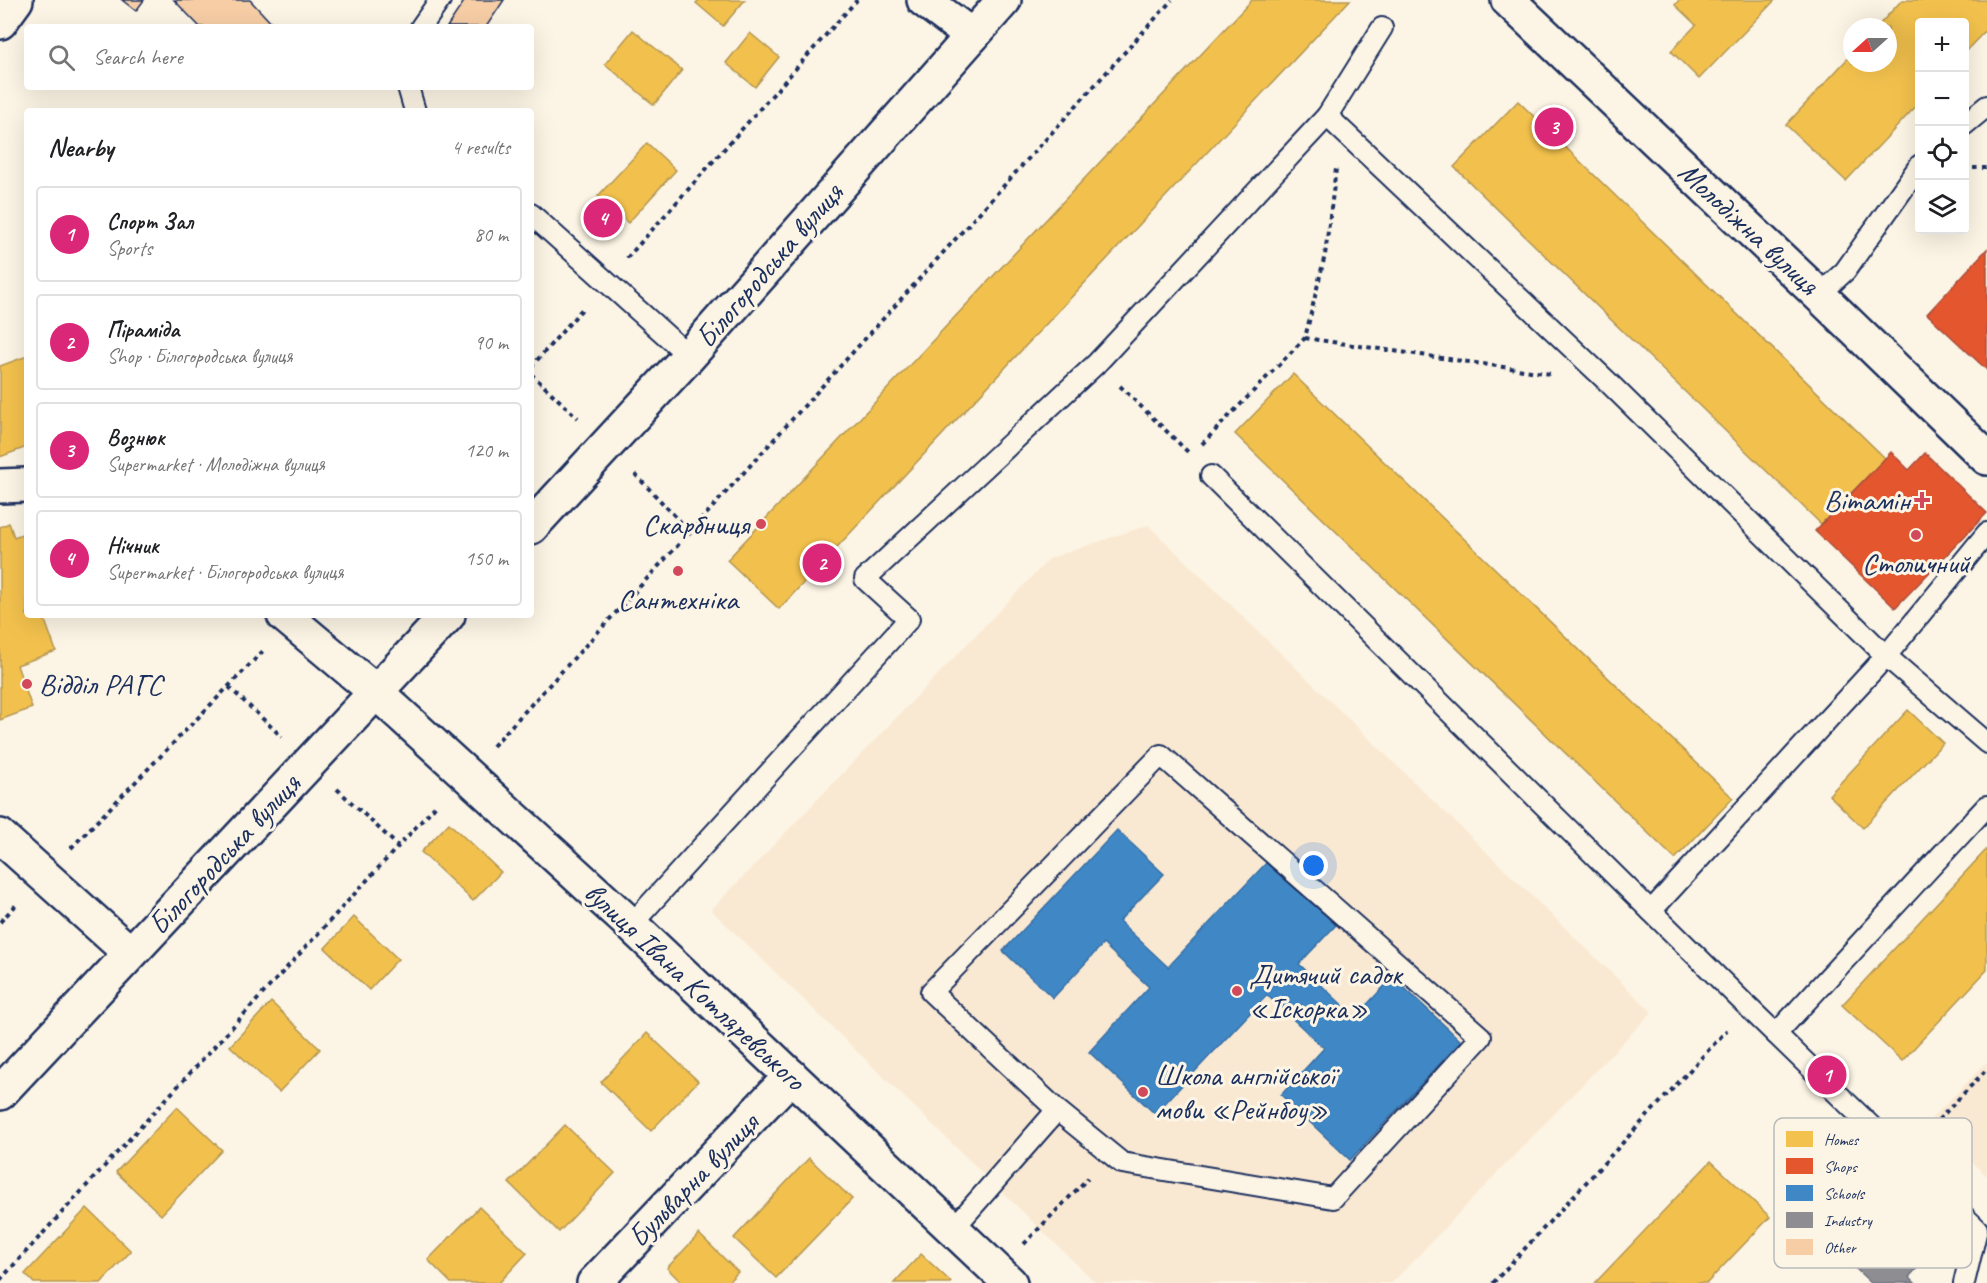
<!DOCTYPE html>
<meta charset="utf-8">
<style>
:root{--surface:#fff;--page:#f6f6f6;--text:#202124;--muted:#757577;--line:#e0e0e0;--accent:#db2777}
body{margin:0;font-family:Caveat,sans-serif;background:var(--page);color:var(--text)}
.controls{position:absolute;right:18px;top:18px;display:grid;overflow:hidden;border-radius:6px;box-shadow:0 6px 24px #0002}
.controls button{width:54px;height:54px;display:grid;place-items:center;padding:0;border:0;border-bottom:2px solid var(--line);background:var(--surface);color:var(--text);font:30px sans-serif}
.compass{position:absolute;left:1843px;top:18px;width:54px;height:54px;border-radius:50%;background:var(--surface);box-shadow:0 6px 24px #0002;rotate:249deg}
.you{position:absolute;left:1314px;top:866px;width:21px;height:21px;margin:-15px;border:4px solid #fff;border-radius:50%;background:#1a73e8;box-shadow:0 0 0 9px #1a73e833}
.badge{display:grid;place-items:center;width:39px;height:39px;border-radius:50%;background:var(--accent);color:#fff;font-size:20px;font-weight:700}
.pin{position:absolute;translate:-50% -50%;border:3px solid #fff;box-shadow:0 2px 6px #0006}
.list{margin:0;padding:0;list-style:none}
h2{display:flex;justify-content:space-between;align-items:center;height:78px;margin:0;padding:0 24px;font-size:26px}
h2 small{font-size:20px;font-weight:400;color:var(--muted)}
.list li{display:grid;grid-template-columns:39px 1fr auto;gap:18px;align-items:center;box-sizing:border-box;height:96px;margin:0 12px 12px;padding:0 12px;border:2px solid var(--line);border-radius:6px}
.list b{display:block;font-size:22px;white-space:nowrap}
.list p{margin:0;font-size:20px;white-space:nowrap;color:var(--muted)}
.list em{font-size:20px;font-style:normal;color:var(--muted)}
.icon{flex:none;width:33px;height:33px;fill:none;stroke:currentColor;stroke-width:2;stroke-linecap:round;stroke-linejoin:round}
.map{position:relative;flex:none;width:1987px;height:1283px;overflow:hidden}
.search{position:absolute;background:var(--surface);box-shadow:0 6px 24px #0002;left:24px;top:24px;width:510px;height:66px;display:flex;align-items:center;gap:15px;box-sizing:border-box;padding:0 21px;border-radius:6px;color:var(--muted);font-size:22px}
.panel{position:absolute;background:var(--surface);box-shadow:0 6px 24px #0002;left:24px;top:108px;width:510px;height:510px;border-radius:6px}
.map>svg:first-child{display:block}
.built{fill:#fae9d2}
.homes{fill:#f2c14e;stroke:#b29553;stroke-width:1.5}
.shops{fill:#e4572e;stroke:#a84b3c;stroke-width:1.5}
.schools{fill:#3f88c5;stroke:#346da6;stroke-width:1.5}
.industry{fill:#8d8d92;stroke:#6b7182;stroke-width:1.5}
.building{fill:#f6cda5;stroke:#1b2f5e;stroke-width:1.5}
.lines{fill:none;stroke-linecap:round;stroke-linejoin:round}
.lane-casing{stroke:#1b2f5e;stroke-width:24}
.street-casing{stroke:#1b2f5e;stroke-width:38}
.secondary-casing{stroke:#1b2f5e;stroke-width:38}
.path{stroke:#1b2f5e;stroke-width:4;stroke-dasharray:4.5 4.5;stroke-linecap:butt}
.lane{stroke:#fcf5e5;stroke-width:20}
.street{stroke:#fcf5e5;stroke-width:33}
.secondary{stroke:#fcf5e5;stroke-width:33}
.poi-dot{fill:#d1495b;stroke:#fcf5e5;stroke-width:2}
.labels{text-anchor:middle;stroke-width:6;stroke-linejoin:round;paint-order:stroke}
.street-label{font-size:30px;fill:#1b2f5e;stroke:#fcf5e5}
.poi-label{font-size:30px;fill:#1b2f5e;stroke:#fcf5e5;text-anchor:start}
.key{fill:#fcf5e5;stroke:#b8babc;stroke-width:1.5}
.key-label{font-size:16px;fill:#1b2f5e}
</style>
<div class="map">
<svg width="1987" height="1283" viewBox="0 0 1987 1283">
<rect width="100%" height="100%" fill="#fcf5e5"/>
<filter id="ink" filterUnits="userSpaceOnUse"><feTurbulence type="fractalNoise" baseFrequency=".0167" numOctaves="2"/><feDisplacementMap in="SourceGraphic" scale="12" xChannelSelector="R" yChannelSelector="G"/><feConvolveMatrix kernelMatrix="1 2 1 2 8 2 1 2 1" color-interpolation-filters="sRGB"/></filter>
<g filter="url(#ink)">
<g class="built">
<polygon points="1148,525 1652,1012 1392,1283 1096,1283 711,910 1050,558"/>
<polygon points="1987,1062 1987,1176 1929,1121"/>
</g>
<g class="homes">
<polygon points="699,0 745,0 723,26 696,3"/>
<polygon points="1252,0 1350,0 779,609 727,560"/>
<polygon points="1679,0 1775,0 1699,79 1671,51 1696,25 1675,5"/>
<polygon points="1902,0 1987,0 1987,29 1964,53 1964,22 1920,22 1920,102 1846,181 1786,125 1852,54 1852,63 1888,63 1888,27 1877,27"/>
<polygon points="633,30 682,70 654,105 605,64"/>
<polygon points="750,33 779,57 755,87 726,63"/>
<polygon points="1518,101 1885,458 1821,524 1454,167"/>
<polygon points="647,143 676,170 628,223 598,196"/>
<polygon points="27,356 27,447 0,457 0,366"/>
<polygon points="1293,374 1733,798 1675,859 1235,434"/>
<polygon points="9,523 14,537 27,532 27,615 43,615 56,651 17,665 32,708 0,720 0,527"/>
<polygon points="1908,710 1943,743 1863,828 1829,795"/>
<polygon points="449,823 501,872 473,901 421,852"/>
<polygon points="1987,849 1987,970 1902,1061 1842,1005"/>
<polygon points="354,917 398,959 369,990 325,948"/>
<polygon points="271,1002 320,1049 279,1092 230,1046"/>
<polygon points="647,1033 698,1081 651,1131 601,1082"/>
<polygon points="177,1107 222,1150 161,1215 116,1172"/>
<polygon points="565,1125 615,1173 559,1232 509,1183"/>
<polygon points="809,1158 852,1199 776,1278 734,1238"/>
<polygon points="1711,1161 1770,1217 1707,1283 1595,1283"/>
<polygon points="479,1207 527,1253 499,1283 451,1283 428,1260"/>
<polygon points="87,1208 131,1251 101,1283 34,1283 25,1274"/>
<polygon points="699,1234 738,1272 727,1283 682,1283 667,1268"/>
<polygon points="921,1254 951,1282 950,1283 894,1283"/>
</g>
<g class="shops">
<polygon points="1987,249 1987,370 1927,314"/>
<polygon points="1891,452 1909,470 1925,453 1987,513 1895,608 1815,531"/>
</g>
<polygon class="schools" points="1117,830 1164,874 1119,921 1168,967 1268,861 1336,925 1299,964 1355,1017 1393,977 1461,1041 1350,1160 1281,1095 1324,1048 1267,995 1155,1114 1089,1052 1149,987 1103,944 1053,998 1003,951"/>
<polygon class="industry" points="1829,1175 1880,1221 1911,1188 1954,1228 1909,1277 1915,1283 1871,1283 1795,1212"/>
<g class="building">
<polygon points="122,0 144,0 136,11"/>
<polygon points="174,0 250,0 275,27 200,27"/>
<polygon points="465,0 504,0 486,27 447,27"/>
</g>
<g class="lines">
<g class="lane-casing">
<g id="lane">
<polyline points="421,27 440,0"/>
<polyline points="408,87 415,111"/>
<polyline points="1327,116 1608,382 1886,656 1987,743"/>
<polyline points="1964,125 1987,106"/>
<polyline points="531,214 689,356"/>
<polyline points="1819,295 1845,271 1920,165"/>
<polyline points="1211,476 1748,1007 1977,1229 1964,1283"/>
<polyline points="1651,911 1886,656 1987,533"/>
<polyline points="631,925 909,619 865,579 1097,363 1327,116 1382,28"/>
<polyline points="1776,1034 1987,806"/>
<polyline points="953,1229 1057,1110 931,992 1161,755 1481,1037 1333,1198 1122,1163 1057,1110"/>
</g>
</g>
<g class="street-casing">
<g id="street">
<polyline points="924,0 972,36"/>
<polyline points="1508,0 1819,295 1987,458"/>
<polyline points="0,22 16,0"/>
<polyline points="0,486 27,485"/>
<polyline points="284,615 376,692 631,925 1010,1283"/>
<polyline points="0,836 130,953"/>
<polyline points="594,1283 791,1076"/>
</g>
</g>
<g class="secondary-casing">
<g id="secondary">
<polyline points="531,527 689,356 1004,0"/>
<polyline points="0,1093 448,615"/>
</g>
</g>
<g class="path">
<polyline points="1964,168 1987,168"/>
<polyline points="627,258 857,0"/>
<polyline points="1305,338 1551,374"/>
<polyline points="531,367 584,307"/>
<polyline points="531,374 578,418"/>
<polyline points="1120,386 1190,454"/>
<polyline points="1202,444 1305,338 1325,255 1336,169"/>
<polyline points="635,474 690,532"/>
<polyline points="229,687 282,737"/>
<polyline points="493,746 690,532 1172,0"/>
<polyline points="337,789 398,846"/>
<polyline points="71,848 265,649"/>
<polyline points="0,922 18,903"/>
<polyline points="1926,1133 1987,1069"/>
<polyline points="1024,1244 1088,1178"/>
<polyline points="0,1280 438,803"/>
<polyline points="1493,1283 1727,1030"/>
</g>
<use href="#lane" class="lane"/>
<use href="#street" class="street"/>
<use href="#secondary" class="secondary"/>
</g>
</g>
<g class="poi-dot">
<path d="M1919 491h6v6h6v6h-6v6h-6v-6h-6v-6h6z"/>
<circle cx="761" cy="524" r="6"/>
<circle cx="1916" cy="535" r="6"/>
<circle cx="678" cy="571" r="6"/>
<circle cx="27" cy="684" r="6"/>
<circle cx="1237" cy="991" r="6"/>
<circle cx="1143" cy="1092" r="6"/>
</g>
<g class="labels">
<g class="street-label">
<text transform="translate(1749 228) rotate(43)" y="10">Молодіжна вулиця</text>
<text transform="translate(769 265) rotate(-49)" y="10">Білогородська вулиця</text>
<text transform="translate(224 854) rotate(-47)" y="10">Білогородська вулиця</text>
<text transform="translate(695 986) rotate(43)" y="10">вулиця Івана Котляревського</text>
<text transform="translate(693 1180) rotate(-46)" y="10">Бульварна вулиця</text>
</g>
<g class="poi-label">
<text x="1910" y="510" text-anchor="end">Вітамін</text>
<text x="749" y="534" text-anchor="end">Скарбниця</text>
<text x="1916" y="573" text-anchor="middle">Столичний</text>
<text x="678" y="609" text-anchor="middle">Сантехніка</text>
<text x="39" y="694">Відділ РАГС</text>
<text x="1249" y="984">Дитячий садок<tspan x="1249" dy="34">«Іскорка»</tspan></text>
<text x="1155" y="1085">Школа англійської<tspan x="1155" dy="34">мови «Рейнбоу»</tspan></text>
</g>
</g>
<rect x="1774" y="1118" width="198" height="150" rx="9" class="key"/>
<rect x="1786" y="1131" width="27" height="16" fill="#f2c14e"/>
<rect x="1786" y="1158" width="27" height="16" fill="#e4572e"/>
<rect x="1786" y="1185" width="27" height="16" fill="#3f88c5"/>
<rect x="1786" y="1212" width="27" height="16" fill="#8d8d92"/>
<rect x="1786" y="1239" width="27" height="16" fill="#f6cda5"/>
<g class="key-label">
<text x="1824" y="1145">Homes</text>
<text x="1824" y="1172">Shops</text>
<text x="1824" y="1199">Schools</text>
<text x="1824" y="1226">Industry</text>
<text x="1824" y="1253">Other</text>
</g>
</svg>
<div class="controls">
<button>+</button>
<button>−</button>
<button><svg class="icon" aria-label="locate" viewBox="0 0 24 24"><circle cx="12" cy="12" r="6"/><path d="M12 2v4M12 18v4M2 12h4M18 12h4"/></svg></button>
<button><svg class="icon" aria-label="layers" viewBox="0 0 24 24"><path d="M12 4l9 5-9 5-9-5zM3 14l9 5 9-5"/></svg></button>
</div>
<svg class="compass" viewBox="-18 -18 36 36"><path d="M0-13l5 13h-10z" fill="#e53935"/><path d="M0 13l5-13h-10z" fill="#757577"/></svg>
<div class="you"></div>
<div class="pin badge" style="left:1827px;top:1075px">1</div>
<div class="pin badge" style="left:822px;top:563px">2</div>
<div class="pin badge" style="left:1554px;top:127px">3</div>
<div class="pin badge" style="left:603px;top:218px">4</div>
<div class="search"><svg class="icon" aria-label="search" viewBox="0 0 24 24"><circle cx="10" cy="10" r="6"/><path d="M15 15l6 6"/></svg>Search here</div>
<section class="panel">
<h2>Nearby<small>4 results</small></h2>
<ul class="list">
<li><span class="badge">1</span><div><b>Спорт Зал</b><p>Sports</p></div><em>80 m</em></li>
<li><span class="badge">2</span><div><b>Піраміда</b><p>Shop · Білогородська вулиця</p></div><em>90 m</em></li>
<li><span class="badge">3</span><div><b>Вознюк</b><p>Supermarket · Молодіжна вулиця</p></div><em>120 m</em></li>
<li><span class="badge">4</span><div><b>Нічник</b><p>Supermarket · Білогородська вулиця</p></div><em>150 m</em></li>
</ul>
</section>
</div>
